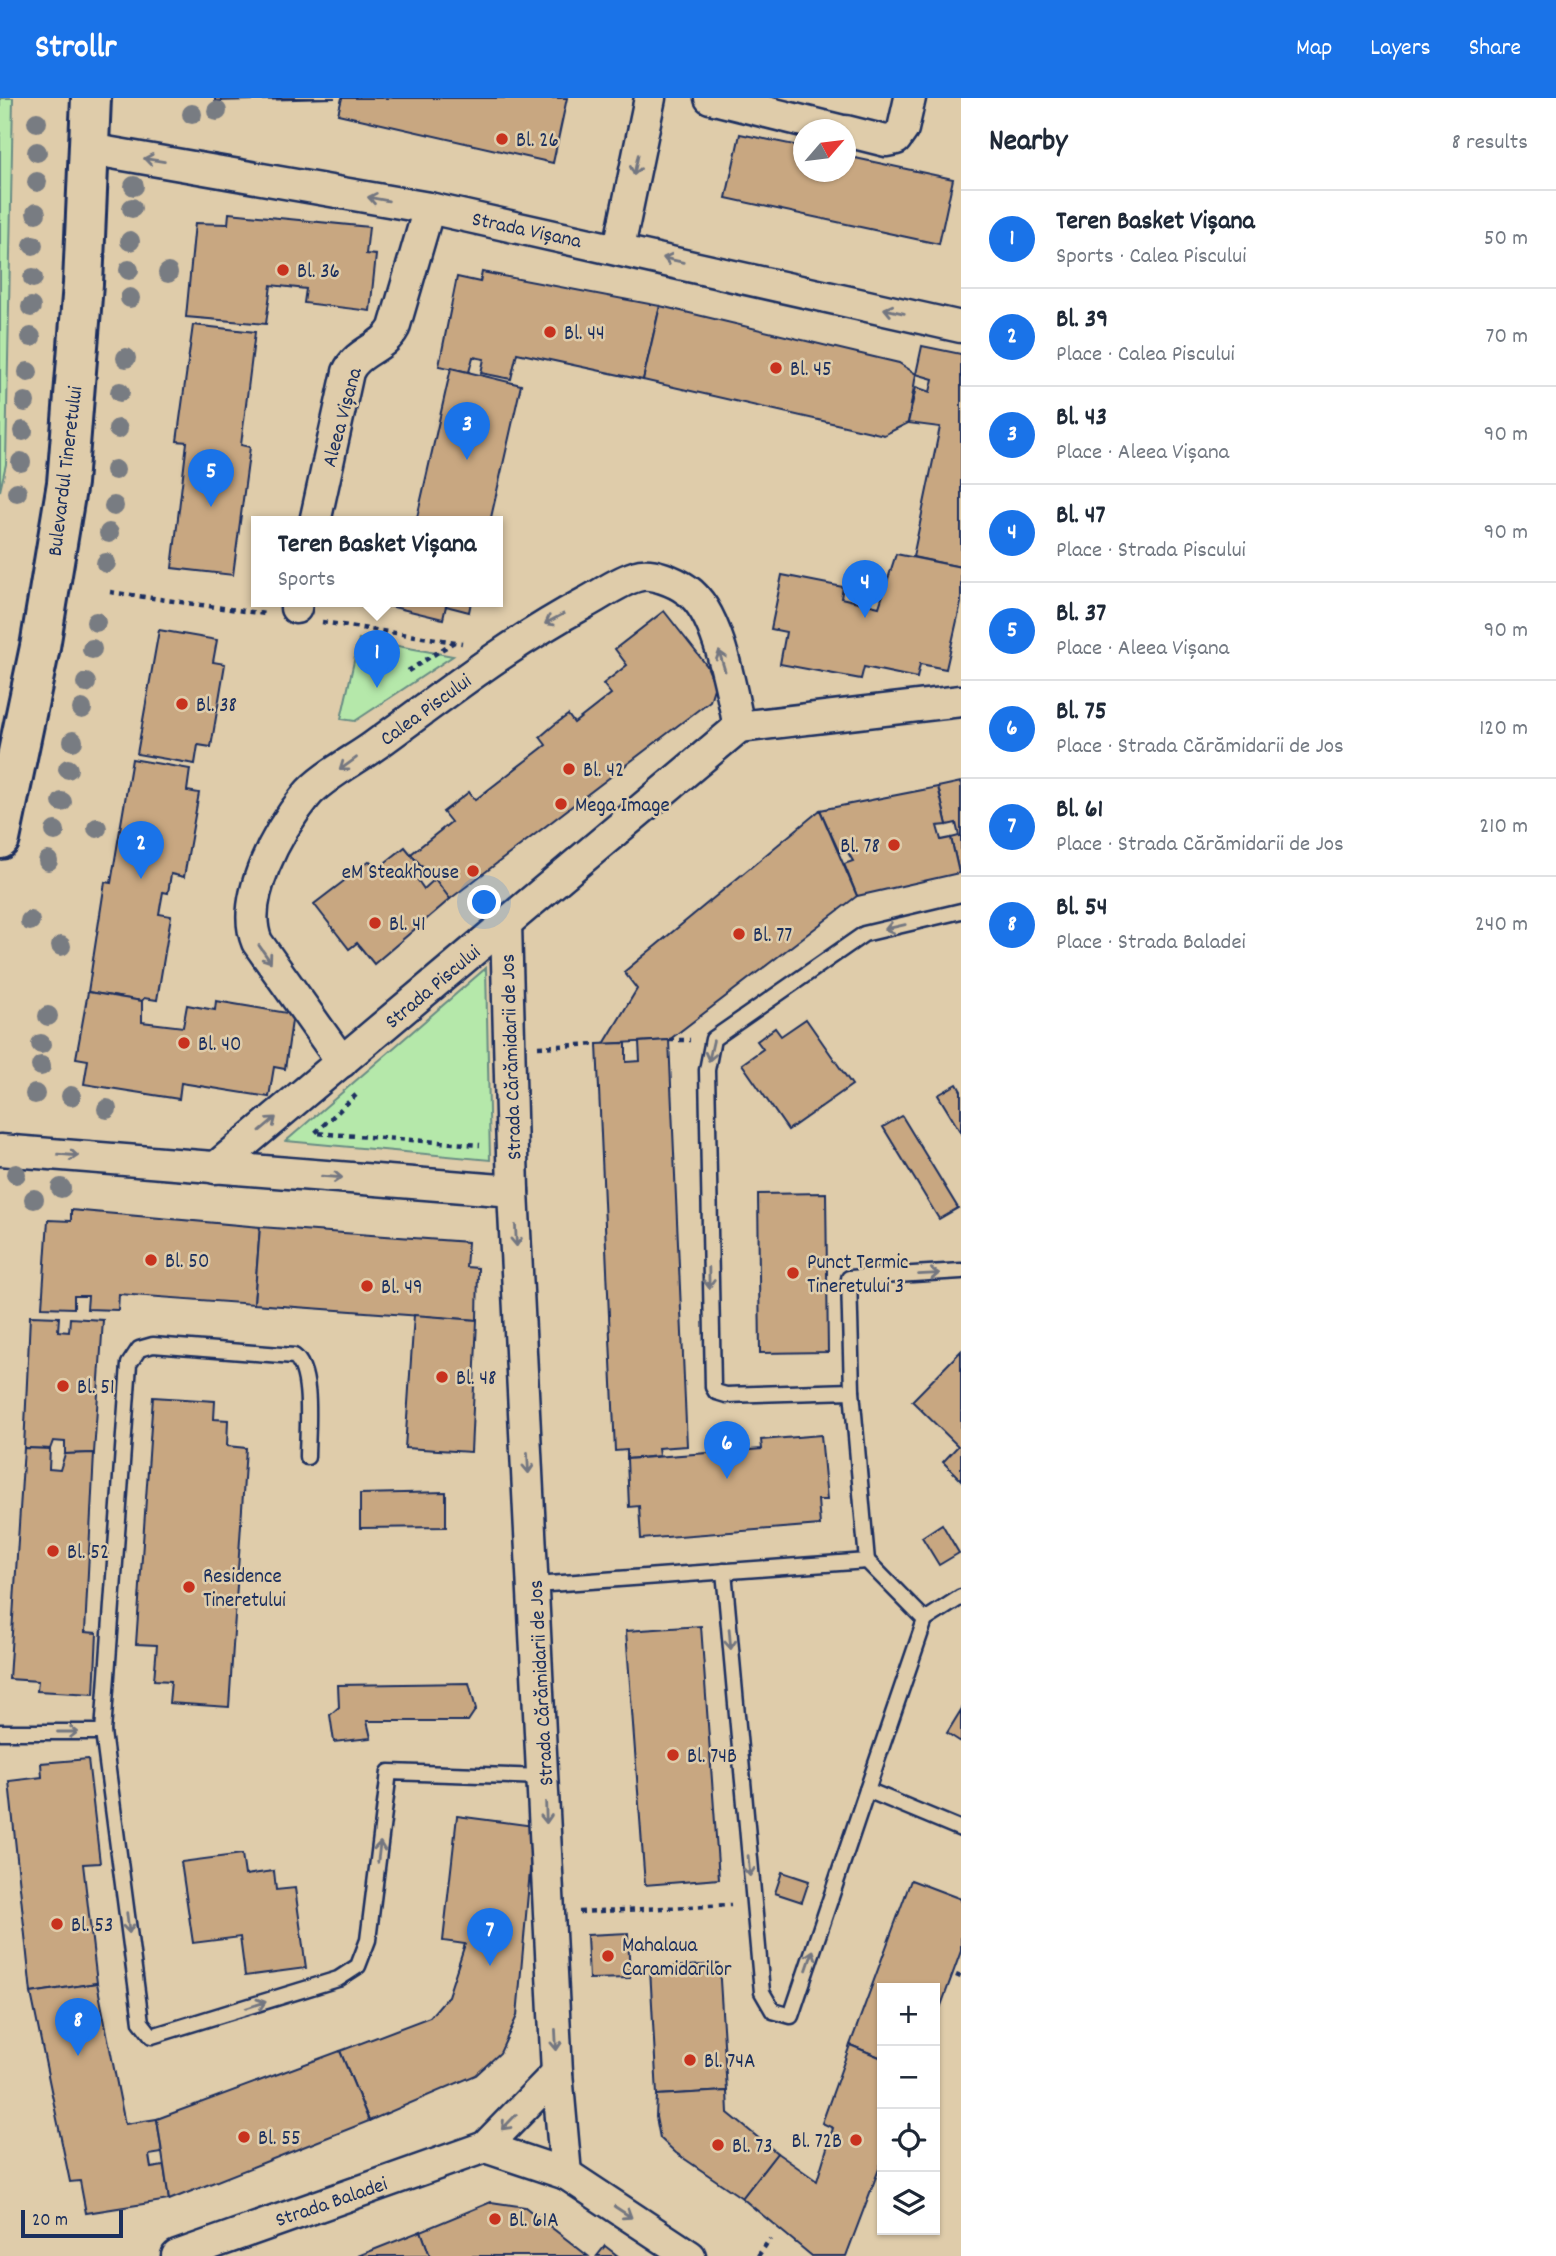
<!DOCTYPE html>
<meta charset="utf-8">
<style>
:root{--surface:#fff;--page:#f6f6f7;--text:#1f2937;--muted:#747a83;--line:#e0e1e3;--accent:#1a73e8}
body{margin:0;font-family:Dekko,sans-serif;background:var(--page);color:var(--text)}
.controls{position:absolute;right:21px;bottom:21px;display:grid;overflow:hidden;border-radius:0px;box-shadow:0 2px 5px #0004}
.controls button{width:63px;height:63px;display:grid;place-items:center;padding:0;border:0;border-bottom:2px solid var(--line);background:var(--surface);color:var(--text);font:35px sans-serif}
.compass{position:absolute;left:793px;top:21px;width:63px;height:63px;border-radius:50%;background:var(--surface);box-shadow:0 2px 5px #0004;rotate:62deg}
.scale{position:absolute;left:21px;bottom:18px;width:102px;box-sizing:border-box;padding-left:7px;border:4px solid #1b2f5e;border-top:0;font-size:19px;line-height:24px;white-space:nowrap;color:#1b2f5e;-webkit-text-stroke:5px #dfccaa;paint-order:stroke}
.you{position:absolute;left:485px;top:805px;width:24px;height:24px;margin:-18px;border:5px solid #fff;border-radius:50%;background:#1a73e8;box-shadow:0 0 0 10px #1a73e833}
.badge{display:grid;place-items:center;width:46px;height:46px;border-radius:50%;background:var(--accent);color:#fff;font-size:23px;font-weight:700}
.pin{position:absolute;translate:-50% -58px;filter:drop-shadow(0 2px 4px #0008)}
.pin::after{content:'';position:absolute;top:37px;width:24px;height:21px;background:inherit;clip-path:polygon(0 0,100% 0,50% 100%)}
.popup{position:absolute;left:251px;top:418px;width:252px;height:91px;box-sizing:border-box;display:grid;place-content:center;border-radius:0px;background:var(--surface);filter:drop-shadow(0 2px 5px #0005);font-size:23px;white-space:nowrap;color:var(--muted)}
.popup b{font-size:26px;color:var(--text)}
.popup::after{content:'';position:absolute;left:50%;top:100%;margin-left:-14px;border:14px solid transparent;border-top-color:var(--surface)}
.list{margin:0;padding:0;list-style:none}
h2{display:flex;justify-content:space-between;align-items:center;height:91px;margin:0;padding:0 28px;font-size:30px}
h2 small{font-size:23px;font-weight:400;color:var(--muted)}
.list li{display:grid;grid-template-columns:46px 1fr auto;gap:21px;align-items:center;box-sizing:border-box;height:98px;padding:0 28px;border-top:2px solid var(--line)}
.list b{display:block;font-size:26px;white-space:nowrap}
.list p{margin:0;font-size:23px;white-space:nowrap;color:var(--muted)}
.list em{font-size:23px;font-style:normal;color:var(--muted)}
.icon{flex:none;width:38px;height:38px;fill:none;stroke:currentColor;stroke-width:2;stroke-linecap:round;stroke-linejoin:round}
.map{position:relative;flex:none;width:961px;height:2158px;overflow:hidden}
header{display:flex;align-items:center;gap:42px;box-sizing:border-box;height:98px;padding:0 35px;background:var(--accent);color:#fff}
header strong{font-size:33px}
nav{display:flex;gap:38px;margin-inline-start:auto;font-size:24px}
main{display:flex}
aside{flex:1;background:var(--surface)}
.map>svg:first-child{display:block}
.green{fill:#b5e8aa;stroke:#688c84;stroke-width:2}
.building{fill:#c8a781;stroke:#1b2f5e;stroke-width:2}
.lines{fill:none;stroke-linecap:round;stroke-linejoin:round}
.service-casing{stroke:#1b2f5e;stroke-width:19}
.minor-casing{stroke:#1b2f5e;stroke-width:35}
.primary-casing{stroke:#1b2f5e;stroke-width:44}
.path{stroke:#1b2f5e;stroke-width:4.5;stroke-dasharray:5 5;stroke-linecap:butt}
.service{stroke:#dfccaa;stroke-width:14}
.minor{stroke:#dfccaa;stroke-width:30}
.primary{stroke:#dfccaa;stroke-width:38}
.tree{fill:#787b82}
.oneway{stroke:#737680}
.poi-dot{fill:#c8321e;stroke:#dfccaa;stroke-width:2.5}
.labels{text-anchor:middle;stroke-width:5;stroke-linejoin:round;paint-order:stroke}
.poi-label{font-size:21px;fill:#1b2f5e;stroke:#dfccaa;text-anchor:start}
.street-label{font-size:21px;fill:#1b2f5e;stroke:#dfccaa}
</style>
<header>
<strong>Strollr</strong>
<nav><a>Map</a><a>Layers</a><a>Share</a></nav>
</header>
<main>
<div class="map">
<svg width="961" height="2158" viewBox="0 0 961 2158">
<rect width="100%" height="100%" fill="#dfccaa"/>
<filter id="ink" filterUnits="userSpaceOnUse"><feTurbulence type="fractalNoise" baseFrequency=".0143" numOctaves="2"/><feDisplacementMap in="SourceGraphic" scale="14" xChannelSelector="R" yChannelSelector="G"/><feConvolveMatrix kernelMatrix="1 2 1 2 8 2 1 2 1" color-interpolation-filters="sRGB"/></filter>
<g filter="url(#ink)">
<g class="green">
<polygon points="0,0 13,0 6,366 0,393"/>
<polygon points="359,541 453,558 355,623 341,621"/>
<polygon points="486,870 490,1062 286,1043"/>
</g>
<g class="building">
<polygon points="215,0 335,0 215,3"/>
<polygon points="342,0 567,0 553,65 338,16"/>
<polygon points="740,36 804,49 804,74 846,74 846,58 953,81 939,146 726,100"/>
<polygon points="229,115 369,129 366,156 376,157 370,213 304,205 306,191 271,187 266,226 186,219 195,125 228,126"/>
<polygon points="482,174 660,208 643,282 517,255 511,281 481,275 484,261 473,259 469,274 439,268 457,179 480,184"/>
<polygon points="660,208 899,265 916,276 908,325 884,337 643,282"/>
<polygon points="193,227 255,234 241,347 250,349 233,477 172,470 187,344 177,343"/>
<polygon points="922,248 961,256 961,469 913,459 940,329 908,325 916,289 930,294 933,281 916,276"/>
<polygon points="451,270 521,287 490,424 416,424"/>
<polygon points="896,456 961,469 961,505 946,571 920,566 917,580 864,569 861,581 780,566 786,534 771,531 782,477 843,489 841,500 879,509"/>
<polygon points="385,504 471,504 469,514 446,508 443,521 385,507"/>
<polygon points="664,513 707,568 715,587 710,603 450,801 411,756 451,724 443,714 469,694 475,702 546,647 540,639 554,627 568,617 574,625 611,596 603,586 627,567 615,551"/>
<polygon points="159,532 217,542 213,564 225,566 211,649 198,647 195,666 137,656"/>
<polygon points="132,661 190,671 187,693 199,695 184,779 171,776 168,795 163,794 159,816 171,818 157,902 144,900 142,903 88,894 105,784 111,785"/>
<polygon points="961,684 961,775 959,775 951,740 959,738 956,725 947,727 938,689"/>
<polygon points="938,689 947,727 937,728 941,742 951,740 959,775 857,798 844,766 853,763 847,753 839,754 820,712"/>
<polygon points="820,712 857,798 669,942 604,946 637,891 624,874"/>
<polygon points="405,749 423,771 417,781 424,791 435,781 450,801 374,866 357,845 349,851 314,806 370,763 377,771"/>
<polygon points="88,894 142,903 142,924 183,929 187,907 215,912 216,903 293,916 285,971 274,969 269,999 181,985 179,1001 84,986 88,962 76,960"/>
<polygon points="806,921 852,987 788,1032 742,966 763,951 757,943 775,930 781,938"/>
<polygon points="669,942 687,1348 658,1350 659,1358 627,1361 627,1352 615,1353 597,946 626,945 626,964 640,963 639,944"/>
<polygon points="957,986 961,993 961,1035 938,997"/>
<polygon points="902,1018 958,1110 939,1121 883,1029"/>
<polygon points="826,1095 828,1254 760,1255 758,1096"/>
<polygon points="71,1112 260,1129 254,1206 119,1196 118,1212 87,1211 88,1198 74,1198 74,1210 42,1209 48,1122 71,1123"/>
<polygon points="260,1129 468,1144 466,1169 478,1170 477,1222 254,1206"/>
<polygon points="414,1217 477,1222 471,1354 405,1350"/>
<polygon points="30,1218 59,1219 58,1233 69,1234 70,1220 103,1222 94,1355 65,1356 65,1344 53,1343 50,1351 24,1350"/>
<polygon points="961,1253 961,1382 943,1364 958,1348 912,1303"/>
<polygon points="153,1299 215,1303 214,1321 228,1322 227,1348 246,1350 229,1609 169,1605 171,1583 154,1582 157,1547 136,1546"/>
<polygon points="821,1337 827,1402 818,1402 820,1427 641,1441 639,1408 629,1409 627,1361 762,1351 761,1342"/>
<polygon points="24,1350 50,1351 49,1371 60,1372 65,1356 94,1355 85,1534 97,1535 94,1596 37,1593 38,1583 9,1581"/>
<polygon points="446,1394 446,1429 360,1430 360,1396"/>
<polygon points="942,1426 959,1455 939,1467 922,1439"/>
<polygon points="701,1528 719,1781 645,1787 626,1533"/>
<polygon points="469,1585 476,1611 468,1623 367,1623 371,1640 334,1644 330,1617 339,1609 338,1587"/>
<polygon points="961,1612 961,1644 947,1635"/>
<polygon points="88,1661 100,1765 83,1766 97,1885 31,1895 9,1683 42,1679 41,1665"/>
<polygon points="457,1718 534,1728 517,1918 500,1955 476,1977 369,2023 340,1953 430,1919 448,1898 465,1846 443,1843"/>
<polygon points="242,1756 245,1777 274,1773 276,1792 295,1790 306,1870 245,1878 240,1839 193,1845 181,1764"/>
<polygon points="782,1774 809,1783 802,1804 775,1795"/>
<polygon points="911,1782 961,1801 961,1853 935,1924 935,1890 882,1890 882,1960 850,1947"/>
<polygon points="628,1835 630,1880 589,1881 587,1837"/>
<polygon points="719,1866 727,1993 657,1997 650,1870"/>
<polygon points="97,1885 125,2026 157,2021 162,2055 149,2057 151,2070 164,2068 169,2102 86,2115 80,2083 70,2084 31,1895"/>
<polygon points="850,1947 882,1960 882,2063 846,2158 812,2158 742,2100 777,2055 817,2083 833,2030 822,2025"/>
<polygon points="340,1953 369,2023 169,2102 157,2021"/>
<polygon points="727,1993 728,2015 777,2055 742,2100 676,2055 660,2040 656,2019 657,1997"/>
<polygon points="491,2104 525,2109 588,2158 430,2158 421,2133"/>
<polygon points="421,2133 430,2158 358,2158"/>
<polygon points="605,2148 618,2158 597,2158"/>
</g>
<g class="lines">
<g class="service-casing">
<g id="service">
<polyline points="852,1293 726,1297 716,1294 713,1289 707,972 713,941 864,836 961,813"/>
<polyline points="867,1463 852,1293 849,1180 961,1173"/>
<polyline points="724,1473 762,1894 773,1913 791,1918 867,1692"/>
<polyline points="535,1487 867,1463 925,1522 867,1692 961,1731"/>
<polyline points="925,1522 961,1499"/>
<polyline points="0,1634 103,1634 141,1924 152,1938 338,1881 358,1868 368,1842 389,1674 544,1679"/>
<path d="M103,1634L129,1266L139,1251L153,1247L294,1258C314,1272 307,1334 307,1359"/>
</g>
</g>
<g class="minor-casing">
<g id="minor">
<polyline points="710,0 839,32"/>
<polyline points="846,33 886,43 896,41 903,31 910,0"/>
<polyline points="89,51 429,110 961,229"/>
<polyline points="619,150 650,0"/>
<path d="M315,424L348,274C357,253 383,251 394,230L429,110"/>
<polyline points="296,510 297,504"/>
<polyline points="506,825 513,1093 557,1975 566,2076"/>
<path d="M342,964L257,844C239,801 279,731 306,698C320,680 355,662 374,648C443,598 510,545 585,505C602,496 619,483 637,478C651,473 676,484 687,492C719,514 731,592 739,629"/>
<polyline points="0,1052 513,1093"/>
<polyline points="215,1070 739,629 961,603"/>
<polyline points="485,2049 566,2076 690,2158"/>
<polyline points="177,2158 485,2049 557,1975"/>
</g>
</g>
<g class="primary-casing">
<polyline id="primary" points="0,741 40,549 67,385 83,186 91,0"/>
</g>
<g class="path">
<polyline points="110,494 265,516"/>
<polyline points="322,524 462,545"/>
<polyline points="408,573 454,544"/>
<polyline points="669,942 690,942"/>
<polyline points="538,949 597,946"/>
<polyline points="356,997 315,1035 480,1047"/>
<polyline points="579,1814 731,1807"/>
<polyline points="956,1877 961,1879"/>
<polyline points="881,2083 882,2084"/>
<polyline points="758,2158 770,2141"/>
</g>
<use href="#service" class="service"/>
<use href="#minor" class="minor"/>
<use href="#primary" class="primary"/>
</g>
<g class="tree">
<circle cx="217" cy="13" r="10"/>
<circle cx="192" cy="16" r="10"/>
<circle cx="37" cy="24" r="10"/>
<circle cx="37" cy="54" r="10"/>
<circle cx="37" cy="84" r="10"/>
<circle cx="134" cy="88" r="10"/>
<circle cx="132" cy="110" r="10"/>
<circle cx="36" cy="115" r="10"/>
<circle cx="130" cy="143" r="10"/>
<circle cx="33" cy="147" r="10"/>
<circle cx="129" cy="172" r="10"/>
<circle cx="168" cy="175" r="10"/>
<circle cx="33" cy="180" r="10"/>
<circle cx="130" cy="200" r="10"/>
<circle cx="31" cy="209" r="10"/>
<circle cx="31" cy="239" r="10"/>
<circle cx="126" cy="260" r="10"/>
<circle cx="28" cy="274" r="10"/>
<circle cx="120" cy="294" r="10"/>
<circle cx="25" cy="304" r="10"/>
<circle cx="118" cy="331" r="10"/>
<circle cx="23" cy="333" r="10"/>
<circle cx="21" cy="364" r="10"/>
<circle cx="115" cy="372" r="10"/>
<circle cx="17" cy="394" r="10"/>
<circle cx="114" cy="408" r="10"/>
<circle cx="109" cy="435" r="10"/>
<circle cx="106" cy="465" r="10"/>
<circle cx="96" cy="524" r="10"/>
<circle cx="92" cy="551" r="10"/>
<circle cx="86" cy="585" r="10"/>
<circle cx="82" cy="611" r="10"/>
<circle cx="73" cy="643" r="10"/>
<circle cx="68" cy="671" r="10"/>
<circle cx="62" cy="704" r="10"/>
<circle cx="97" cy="730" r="10"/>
<circle cx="55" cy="733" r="10"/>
<circle cx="48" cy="763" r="10"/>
<circle cx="30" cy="823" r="10"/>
<circle cx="61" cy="848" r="10"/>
<circle cx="48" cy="918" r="10"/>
<circle cx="41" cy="946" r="10"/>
<circle cx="41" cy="968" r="10"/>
<circle cx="35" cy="996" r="10"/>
<circle cx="71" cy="998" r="10"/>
<circle cx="107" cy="1011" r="10"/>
<circle cx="16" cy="1076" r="10"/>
<circle cx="61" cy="1090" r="10"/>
<circle cx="34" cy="1101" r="10"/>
</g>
<defs><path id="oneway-shaft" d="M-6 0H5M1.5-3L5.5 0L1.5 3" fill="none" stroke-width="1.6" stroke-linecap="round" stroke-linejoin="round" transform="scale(1.75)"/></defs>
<g class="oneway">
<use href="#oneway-shaft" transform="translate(154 62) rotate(-171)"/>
<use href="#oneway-shaft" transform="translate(636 67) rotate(102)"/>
<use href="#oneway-shaft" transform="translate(378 101) rotate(-170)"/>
<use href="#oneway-shaft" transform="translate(673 162) rotate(-167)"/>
<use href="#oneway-shaft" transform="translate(894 213) rotate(-167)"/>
<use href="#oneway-shaft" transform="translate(554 521) rotate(152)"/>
<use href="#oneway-shaft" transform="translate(722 563) rotate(-107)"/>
<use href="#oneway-shaft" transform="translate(348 666) rotate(144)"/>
<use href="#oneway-shaft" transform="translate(895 829) rotate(167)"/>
<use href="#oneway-shaft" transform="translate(265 856) rotate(55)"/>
<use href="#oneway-shaft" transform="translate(711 953) rotate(103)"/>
<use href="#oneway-shaft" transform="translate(268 1026) rotate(-40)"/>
<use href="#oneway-shaft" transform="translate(68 1057) rotate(5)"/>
<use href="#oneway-shaft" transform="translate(332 1079) rotate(4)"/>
<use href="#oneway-shaft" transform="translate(516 1138) rotate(87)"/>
<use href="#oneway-shaft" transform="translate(929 1176) rotate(-3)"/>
<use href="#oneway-shaft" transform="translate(709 1180) rotate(89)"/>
<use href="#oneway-shaft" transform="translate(528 1365) rotate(87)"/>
<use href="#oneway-shaft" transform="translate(730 1541) rotate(85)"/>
<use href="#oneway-shaft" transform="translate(68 1634)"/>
<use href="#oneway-shaft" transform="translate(546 1715) rotate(88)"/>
<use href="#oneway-shaft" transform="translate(379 1754) rotate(-83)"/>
<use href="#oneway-shaft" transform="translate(749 1768) rotate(85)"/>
<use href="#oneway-shaft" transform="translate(128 1825) rotate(83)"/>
<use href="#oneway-shaft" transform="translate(810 1862) rotate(-71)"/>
<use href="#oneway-shaft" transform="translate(256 1907) rotate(-18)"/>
<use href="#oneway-shaft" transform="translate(556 1942) rotate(87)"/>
<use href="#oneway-shaft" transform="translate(509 2024) rotate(134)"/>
<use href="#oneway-shaft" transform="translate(623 2114) rotate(33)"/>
</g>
</g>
<g class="poi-dot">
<circle cx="502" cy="41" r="7"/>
<circle cx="283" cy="172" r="7"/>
<circle cx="550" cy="234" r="7"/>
<circle cx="776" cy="270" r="7"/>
<circle cx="182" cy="606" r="7"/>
<circle cx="569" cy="671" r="7"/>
<circle cx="561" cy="706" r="7"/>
<circle cx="894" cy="747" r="7"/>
<circle cx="473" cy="773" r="7"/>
<circle cx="375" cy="825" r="7"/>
<circle cx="739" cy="836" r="7"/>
<circle cx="184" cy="945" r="7"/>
<circle cx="151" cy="1162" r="7"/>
<circle cx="793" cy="1175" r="7"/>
<circle cx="367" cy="1188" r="7"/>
<circle cx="442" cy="1279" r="7"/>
<circle cx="63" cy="1288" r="7"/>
<circle cx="53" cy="1453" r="7"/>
<circle cx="189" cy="1489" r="7"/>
<circle cx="673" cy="1657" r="7"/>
<circle cx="57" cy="1826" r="7"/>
<circle cx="608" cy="1858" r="7"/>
<circle cx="690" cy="1962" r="7"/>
<circle cx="244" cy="2039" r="7"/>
<circle cx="856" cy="2042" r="7"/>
<circle cx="718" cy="2047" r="7"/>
<circle cx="495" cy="2121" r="7"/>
</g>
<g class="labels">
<g class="poi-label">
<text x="516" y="48">Bl. 26</text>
<text x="297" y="179">Bl. 36</text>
<text x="564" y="241">Bl. 44</text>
<text x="790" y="277">Bl. 45</text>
<text x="196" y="613">Bl. 38</text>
<text x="583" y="678">Bl. 42</text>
<text x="575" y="713">Mega Image</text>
<text x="880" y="754" text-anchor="end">Bl. 78</text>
<text x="459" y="780" text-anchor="end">eM Steakhouse</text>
<text x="389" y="832">Bl. 41</text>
<text x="753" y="843">Bl. 77</text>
<text x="198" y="952">Bl. 40</text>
<text x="165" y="1169">Bl. 50</text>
<text x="807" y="1170">Punct Termic<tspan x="807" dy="24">Tineretului 3</tspan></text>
<text x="381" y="1195">Bl. 49</text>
<text x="456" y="1286">Bl. 48</text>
<text x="77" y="1295">Bl. 51</text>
<text x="67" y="1460">Bl. 52</text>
<text x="203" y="1484">Residence<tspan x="203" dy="24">Tineretului</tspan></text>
<text x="687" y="1664">Bl. 74B</text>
<text x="71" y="1833">Bl. 53</text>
<text x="622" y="1853">Mahalaua<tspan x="622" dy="24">Caramidarilor</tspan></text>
<text x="704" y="1969">Bl. 74A</text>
<text x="258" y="2046">Bl. 55</text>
<text x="842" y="2049" text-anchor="end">Bl. 72B</text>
<text x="732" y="2054">Bl. 73</text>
<text x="509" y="2128">Bl. 61A</text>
</g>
<g class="street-label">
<text transform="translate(527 131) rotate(12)" y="7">Strada Vișana</text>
<text transform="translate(341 319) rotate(-75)" y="7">Aleea Vișana</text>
<text transform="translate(64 373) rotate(-83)" y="7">Bulevardul Tineretului</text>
<text transform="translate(425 611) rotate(-36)" y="7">Calea Piscului</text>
<text transform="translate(432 888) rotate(-40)" y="7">Strada Piscului</text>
<text transform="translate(510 959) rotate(-92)" y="7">Strada Cărămidarii de Jos</text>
<text transform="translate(540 1585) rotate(-93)" y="7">Strada Cărămidarii de Jos</text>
<text transform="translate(331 2103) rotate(-19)" y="7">Strada Baladei</text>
</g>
</g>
</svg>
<div class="controls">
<button>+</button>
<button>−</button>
<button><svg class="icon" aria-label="locate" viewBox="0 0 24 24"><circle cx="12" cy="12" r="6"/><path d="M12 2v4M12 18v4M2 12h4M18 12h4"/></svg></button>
<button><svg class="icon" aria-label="layers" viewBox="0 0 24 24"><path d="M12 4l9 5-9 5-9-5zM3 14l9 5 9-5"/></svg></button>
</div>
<svg class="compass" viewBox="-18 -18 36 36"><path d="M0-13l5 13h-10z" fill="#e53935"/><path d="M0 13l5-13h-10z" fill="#747a83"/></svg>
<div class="scale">20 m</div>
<div class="you"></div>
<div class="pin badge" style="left:377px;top:590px">1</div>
<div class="popup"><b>Teren Basket Vișana</b>Sports</div>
<div class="pin badge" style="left:141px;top:781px">2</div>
<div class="pin badge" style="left:467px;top:362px">3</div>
<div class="pin badge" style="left:865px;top:520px">4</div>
<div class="pin badge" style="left:211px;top:409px">5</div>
<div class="pin badge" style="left:727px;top:1381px">6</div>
<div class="pin badge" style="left:490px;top:1868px">7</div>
<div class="pin badge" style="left:78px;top:1958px">8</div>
</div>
<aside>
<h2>Nearby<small>8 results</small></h2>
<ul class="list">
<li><span class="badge">1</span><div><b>Teren Basket Vișana</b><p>Sports · Calea Piscului</p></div><em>50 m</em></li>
<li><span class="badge">2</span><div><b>Bl. 39</b><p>Place · Calea Piscului</p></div><em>70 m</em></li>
<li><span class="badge">3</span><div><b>Bl. 43</b><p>Place · Aleea Vișana</p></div><em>90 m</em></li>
<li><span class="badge">4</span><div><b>Bl. 47</b><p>Place · Strada Piscului</p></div><em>90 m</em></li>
<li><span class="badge">5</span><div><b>Bl. 37</b><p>Place · Aleea Vișana</p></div><em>90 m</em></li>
<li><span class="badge">6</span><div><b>Bl. 75</b><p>Place · Strada Cărămidarii de Jos</p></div><em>120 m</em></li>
<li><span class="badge">7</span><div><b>Bl. 61</b><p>Place · Strada Cărămidarii de Jos</p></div><em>210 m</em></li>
<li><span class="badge">8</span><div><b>Bl. 54</b><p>Place · Strada Baladei</p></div><em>240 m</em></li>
</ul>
</aside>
</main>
